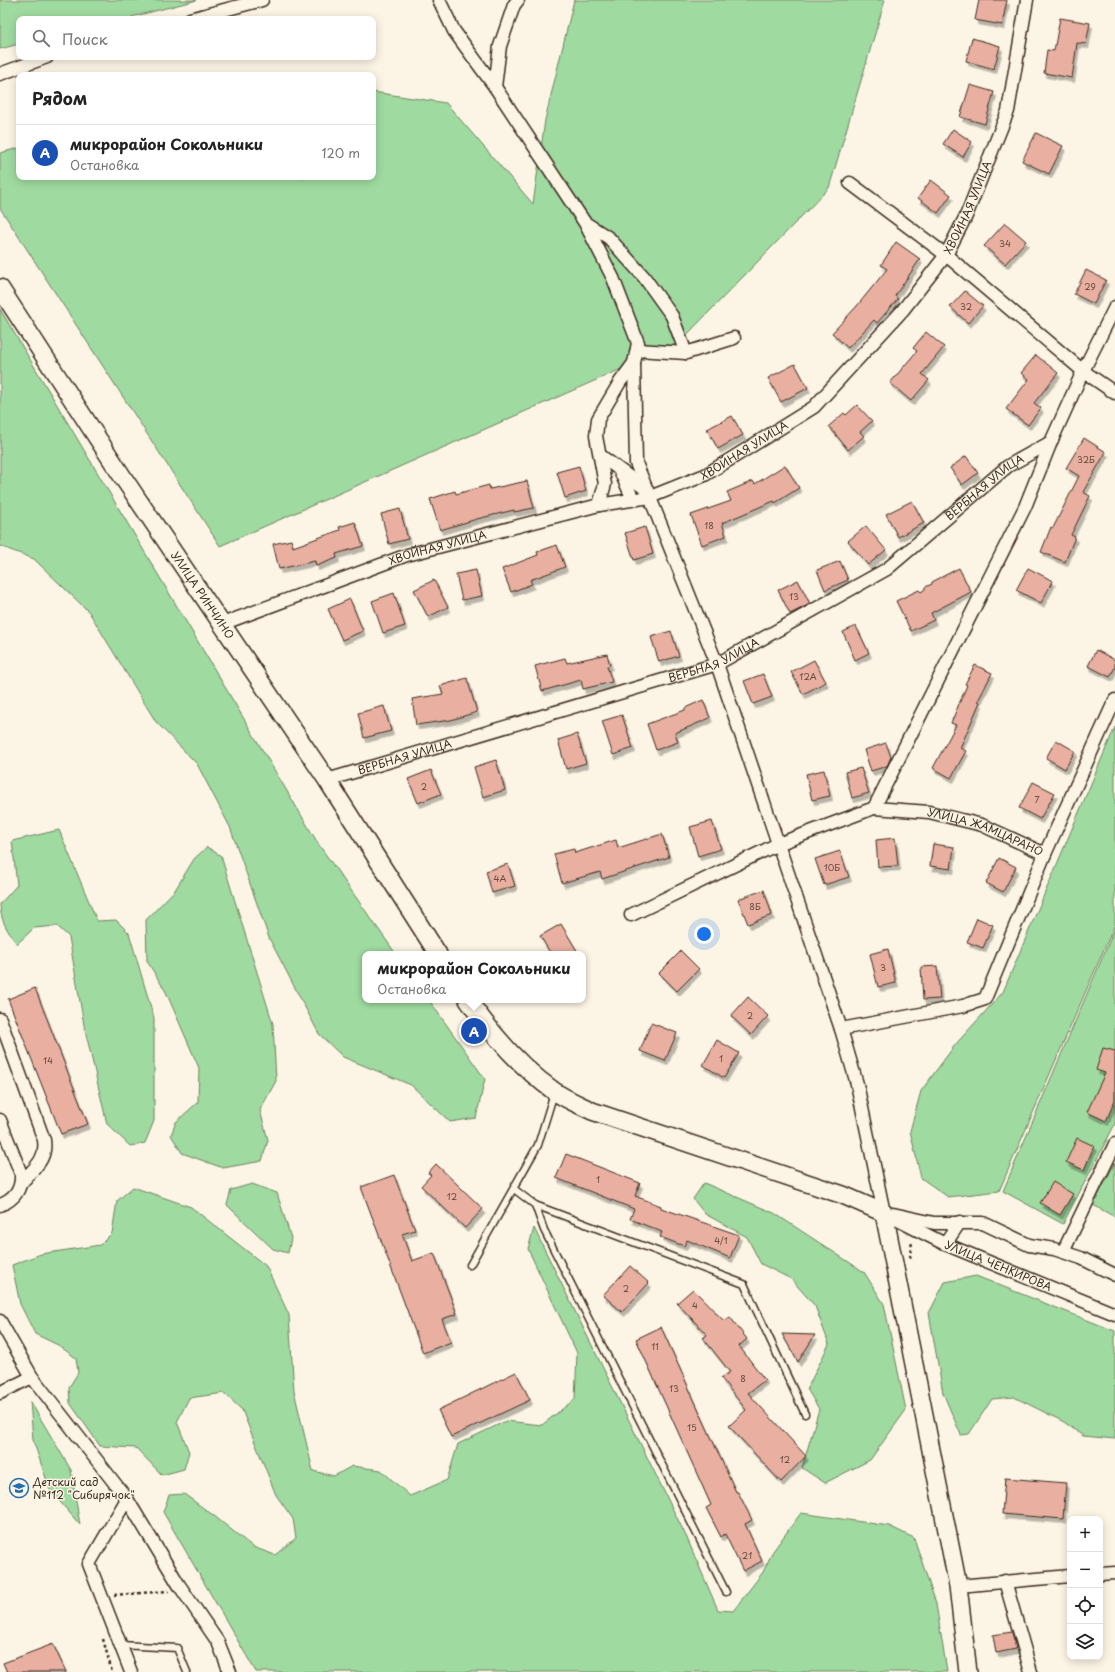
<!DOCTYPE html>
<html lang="ru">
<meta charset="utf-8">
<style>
:root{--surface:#fff;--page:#f6f6f6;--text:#222;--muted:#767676;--line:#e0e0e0;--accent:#1f6fb2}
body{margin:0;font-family:"Playpen Sans",sans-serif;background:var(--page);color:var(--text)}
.controls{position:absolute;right:12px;bottom:12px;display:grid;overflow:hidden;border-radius:8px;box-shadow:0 2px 10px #0003}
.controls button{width:36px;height:36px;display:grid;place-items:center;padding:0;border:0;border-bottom:1px solid var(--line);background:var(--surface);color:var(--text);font:20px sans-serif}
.you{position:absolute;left:704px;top:934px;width:14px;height:14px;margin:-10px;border:3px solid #fff;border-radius:50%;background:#1a73e8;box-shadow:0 0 0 6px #1a73e833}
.badge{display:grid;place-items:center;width:26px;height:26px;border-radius:50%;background:var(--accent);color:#fff;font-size:13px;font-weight:700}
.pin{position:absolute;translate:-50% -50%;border:2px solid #fff;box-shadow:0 1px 4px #0006}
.popup{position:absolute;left:362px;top:951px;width:224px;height:52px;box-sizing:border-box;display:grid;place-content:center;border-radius:8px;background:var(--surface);filter:drop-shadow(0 1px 3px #0005);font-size:13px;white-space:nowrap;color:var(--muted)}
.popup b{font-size:15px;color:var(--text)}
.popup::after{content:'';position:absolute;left:50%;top:100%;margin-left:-8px;border:8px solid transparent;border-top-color:var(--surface)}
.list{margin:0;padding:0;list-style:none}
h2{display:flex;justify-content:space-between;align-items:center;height:52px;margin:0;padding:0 16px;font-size:17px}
h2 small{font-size:13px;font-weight:400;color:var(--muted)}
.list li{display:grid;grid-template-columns:26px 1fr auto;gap:12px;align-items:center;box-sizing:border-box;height:56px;padding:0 16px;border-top:1px solid var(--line)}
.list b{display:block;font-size:15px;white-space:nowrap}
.list p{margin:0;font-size:13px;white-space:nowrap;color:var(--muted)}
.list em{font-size:13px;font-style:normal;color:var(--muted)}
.icon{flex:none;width:22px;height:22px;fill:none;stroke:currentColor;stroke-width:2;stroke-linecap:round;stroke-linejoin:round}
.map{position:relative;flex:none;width:1115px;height:1672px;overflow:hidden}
.search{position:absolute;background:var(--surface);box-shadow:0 2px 10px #0003;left:16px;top:16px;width:360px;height:44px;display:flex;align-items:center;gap:10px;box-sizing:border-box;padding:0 14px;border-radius:8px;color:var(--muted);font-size:15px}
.panel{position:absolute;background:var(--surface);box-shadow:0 2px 10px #0003;left:16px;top:72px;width:360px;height:108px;border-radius:8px}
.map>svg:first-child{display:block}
.green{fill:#9fdaa0;stroke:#6d825f}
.building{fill:#e9b0a1;stroke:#3b2a1e;filter:url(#shadow)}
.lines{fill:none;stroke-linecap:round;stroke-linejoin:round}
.lane-casing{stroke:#3b2a1e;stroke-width:9}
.street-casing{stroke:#3b2a1e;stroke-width:15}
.secondary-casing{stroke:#3b2a1e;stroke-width:20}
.path{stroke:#3b2a1e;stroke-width:2.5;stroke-dasharray:3 3;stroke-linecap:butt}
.lane{stroke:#fcf5e5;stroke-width:6}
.street{stroke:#fcf5e5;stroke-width:12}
.secondary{stroke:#fcf5e5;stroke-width:17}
.labels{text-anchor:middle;stroke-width:3;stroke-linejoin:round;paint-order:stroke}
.number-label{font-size:9px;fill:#664c3f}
.street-label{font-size:11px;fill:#3b2a1e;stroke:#fcf5e5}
.poi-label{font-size:11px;fill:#3b2a1e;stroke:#fcf5e5;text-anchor:start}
</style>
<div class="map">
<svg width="1115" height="1672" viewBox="0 0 1115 1672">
<defs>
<filter id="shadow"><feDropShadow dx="2.5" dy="4.5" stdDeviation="0" flood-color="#0004"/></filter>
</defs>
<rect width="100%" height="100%" fill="#fcf5e5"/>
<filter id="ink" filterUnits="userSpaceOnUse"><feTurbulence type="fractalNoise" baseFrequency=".025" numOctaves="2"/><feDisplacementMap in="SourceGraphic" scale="8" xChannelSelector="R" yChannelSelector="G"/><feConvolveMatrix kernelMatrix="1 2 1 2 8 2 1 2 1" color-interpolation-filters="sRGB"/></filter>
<g filter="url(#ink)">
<g class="green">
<polygon points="0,0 197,0 124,19 19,19 19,44 0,49"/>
<polygon points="574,0 885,0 829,188 678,344 220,546 0,208 0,153 19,148 19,177 373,177 373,92 446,103 533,204 545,120"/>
<polygon points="0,309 319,845 396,954 365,954 365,1000 429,1000 485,1079 476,1118 450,1122 411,1085 343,1057 319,1034 269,938 230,827 197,764 156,722 89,612 34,559 0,546"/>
<polygon points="1115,727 1115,924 999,1191 948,1197 921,1178 910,1131 921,1091 955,1045 1003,992"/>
<path d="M59,830L97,921L116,920L129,933L154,1018V1121L145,1143L130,1146L107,1124L84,1025L69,937L57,926L34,928L17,944C8,932 0,920 0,904L17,885L12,841Z"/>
<polygon points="207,847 221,856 273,1024 276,1081 260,1110 268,1140 262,1161 223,1168 182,1153 171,1135 176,1122 198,1102 199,1068 166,992 147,961 146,920 175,890 194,859"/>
<polygon points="1115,928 1115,1124 1063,1224 1003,1191"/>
<polygon points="1115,1163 1115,1217 1093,1205"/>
<polygon points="704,1183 774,1213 864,1272 884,1304 906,1410 870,1460 825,1483 802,1468 819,1409 807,1389 829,1344 815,1306 791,1279 761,1264 747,1237 705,1214 693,1199"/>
<polygon points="252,1184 277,1193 291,1238 288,1253 273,1249 227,1205 231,1190"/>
<polygon points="133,1187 191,1207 266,1266 289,1315 294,1391 313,1471 334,1476 352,1466 381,1470 410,1496 447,1480 458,1444 506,1421 542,1425 575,1399 577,1353 528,1249 534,1228 686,1536 718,1610 733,1611 763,1572 773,1551 801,1513 889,1526 914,1538 936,1604 947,1672 256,1672 163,1512 169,1495 184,1494 213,1515 253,1547 275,1555 296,1538 293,1519 276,1495 242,1410 224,1393 189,1398 177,1422 189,1452 184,1469 162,1475 136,1448 100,1446 70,1403 69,1387 78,1373 76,1358 58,1345 35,1334 20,1304 12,1265 41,1254 100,1245 112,1233 117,1201"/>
<polygon points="976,1276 1115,1331 1115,1439 1083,1436 1064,1422 1014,1397 992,1399 969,1434 961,1435 943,1393 929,1313 945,1282"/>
<polygon points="30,1401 71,1470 80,1525 50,1490 33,1440"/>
</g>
<g class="building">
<polygon points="979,0 1007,0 1002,25 975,20"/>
<polygon points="1060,18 1090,23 1086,44 1077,43 1072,78 1044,73 1047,50 1054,51"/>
<polygon points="972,38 1000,46 994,69 966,61"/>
<polygon points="970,85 994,92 985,124 960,117"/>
<polygon points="953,129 972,142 963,157 943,144"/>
<polygon points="1036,133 1063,146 1049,174 1022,161"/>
<polygon points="931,180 951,195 938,213 918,198"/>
<polygon points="1005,223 1026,241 1005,264 984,246"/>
<polygon points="896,242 920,259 895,296 898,299 877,323 874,320 848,348 832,333 857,306 887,269 881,265"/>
<polygon points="1086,270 1106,280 1094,304 1074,294"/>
<polygon points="965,291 983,306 968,323 950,307"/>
<polygon points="926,332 944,347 922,374 929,380 911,401 890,383 917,351 913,348"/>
<polygon points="1036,355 1058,373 1034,403 1041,408 1028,425 1006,409 1029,379 1021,373"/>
<polygon points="795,364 808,388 781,402 768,378"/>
<polygon points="857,405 872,421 860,432 864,436 848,450 829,426 844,413 846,415"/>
<polygon points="732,416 743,435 718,449 707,429"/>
<polygon points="1084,438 1106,452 1083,492 1090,496 1071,535 1075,537 1065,562 1041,552 1051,527 1053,528 1079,476 1066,468"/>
<polygon points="966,456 978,473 962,485 950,468"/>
<polygon points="785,465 799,488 775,503 774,501 722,523 726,536 702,545 691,515 731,501 727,492 753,481 755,484"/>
<polygon points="579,466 586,491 565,498 557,472"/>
<polygon points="527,481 534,508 514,512 514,510 477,519 440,530 430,499 455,491 456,494 489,485 490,489"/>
<polygon points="912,501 924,523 898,537 886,514"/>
<polygon points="400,509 408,539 389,544 381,514"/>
<polygon points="355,522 363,546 336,554 337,558 316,566 315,561 279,569 273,544 291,540 293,547 340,530 339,527"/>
<polygon points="866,526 886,550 868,565 848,541"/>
<polygon points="645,527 653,554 634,560 625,533"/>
<polygon points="557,545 565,567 530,580 532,584 511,592 502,569 538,555 537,552"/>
<polygon points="840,561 848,580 825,590 817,570"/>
<polygon points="959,568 971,592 931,613 934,620 911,631 896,601 919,590 921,592 925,589 925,587 932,584 932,582"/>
<polygon points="1028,568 1053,581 1041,603 1016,590"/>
<polygon points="476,570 482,596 462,600 456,574"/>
<polygon points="434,580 448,607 428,617 414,590"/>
<polygon points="798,580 810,604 790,614 778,590"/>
<polygon points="394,593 405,626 383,633 372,601"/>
<polygon points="350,599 363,631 342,640 328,609"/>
<polygon points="856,626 869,653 855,660 843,632"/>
<polygon points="671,631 679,656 659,662 651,637"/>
<polygon points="1096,650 1115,660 1115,667 1110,677 1088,666"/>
<polygon points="607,654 610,665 607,666 612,682 583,689 581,680 542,691 535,666 565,658 567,663"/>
<polygon points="814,660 826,682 803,694 791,672"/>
<polygon points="975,665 992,673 978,701 980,702 960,748 966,751 951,778 933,768 956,725 951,723 967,685 965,684"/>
<polygon points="763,674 772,697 753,704 744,681"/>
<polygon points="467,678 477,712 451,720 416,725 412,699 443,694 440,686"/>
<polygon points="703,700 710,718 675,733 678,742 656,750 647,724 685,710 685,708"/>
<polygon points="384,706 391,731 364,738 358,713"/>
<polygon points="622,715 633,748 613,755 602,721"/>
<polygon points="577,734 586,763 566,769 558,740"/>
<polygon points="1056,740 1075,751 1065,769 1046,758"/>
<polygon points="886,743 891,757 887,766 871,771 864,750"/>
<polygon points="496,760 505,790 483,797 474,767"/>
<polygon points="861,768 869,793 852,798 845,772"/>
<polygon points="431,770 441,794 418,803 408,779"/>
<polygon points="824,770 830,796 812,800 806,774"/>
<polygon points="1033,782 1055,793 1040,819 1019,808"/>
<polygon points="712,821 721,849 698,856 690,827"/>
<polygon points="662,834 669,857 602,879 600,872 562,883 554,854 574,849 575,853 616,840 618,848"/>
<polygon points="895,838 898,866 878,867 876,840"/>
<polygon points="933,844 954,847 951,869 930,866"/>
<polygon points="840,851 849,877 824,885 815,859"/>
<polygon points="999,858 1016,867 1003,892 986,883"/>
<polygon points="508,864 515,886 492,893 486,871"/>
<polygon points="764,890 772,915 748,924 738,899"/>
<polygon points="977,918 993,925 983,948 967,942"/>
<polygon points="561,924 579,954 551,954 540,936"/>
<polygon points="888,949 896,983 878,987 870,954"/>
<polygon points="681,951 699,969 677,991 659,973"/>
<polygon points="937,966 940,999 923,1000 921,967"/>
<polygon points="35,988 88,1124 61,1134 8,999"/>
<polygon points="748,997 768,1016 751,1035 731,1016"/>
<polygon points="651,1023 677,1033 665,1061 640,1051"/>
<polygon points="717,1040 739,1053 724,1078 703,1065"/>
<polygon points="1103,1048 1115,1051 1115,1100 1106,1121 1087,1112 1105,1073 1096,1070"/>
<polygon points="1077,1138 1094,1146 1084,1170 1066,1162"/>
<polygon points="566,1154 640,1183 635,1196 661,1206 661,1208 739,1235 730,1258 687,1240 684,1246 660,1237 662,1232 630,1219 634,1209 556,1178"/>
<polygon points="436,1164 483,1209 465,1228 421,1186 431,1175 428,1173"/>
<polygon points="394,1175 415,1230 402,1234 412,1261 434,1253 457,1314 442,1319 451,1342 423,1353 361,1187"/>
<polygon points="1053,1182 1073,1194 1060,1215 1040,1203"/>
<polygon points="630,1266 649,1283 622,1312 603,1295"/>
<polygon points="693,1289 724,1321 730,1317 747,1339 739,1346 765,1380 748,1393 806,1456 781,1482 729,1426 746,1410 721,1378 730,1372 703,1338 707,1335 677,1303"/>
<polygon points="661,1327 736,1492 738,1492 752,1520 745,1524 762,1561 743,1571 725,1534 721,1537 706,1508 711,1505 636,1339"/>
<polygon points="782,1334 815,1335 798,1362"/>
<polygon points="516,1372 530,1400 451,1437 438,1410"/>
<polygon points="1005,1478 1066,1483 1063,1519 1002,1514"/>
<polygon points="1012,1632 1016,1649 996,1653 993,1635"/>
<polygon points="53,1644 66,1672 7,1672 3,1663"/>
</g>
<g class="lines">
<g class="lane-casing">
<g id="lane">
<polyline points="514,1189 535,1205 544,1230 726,1592"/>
<polyline points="535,1205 744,1284 805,1414"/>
<polyline points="470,1265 538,1145 554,1093"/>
<polyline points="120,1645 177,1648 187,1672"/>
</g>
</g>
<g class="street-casing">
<g id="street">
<polyline points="439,0 454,31 495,87 585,223 613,278 638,343 634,363 636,463 717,664 841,1029 857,1084 884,1213"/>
<polyline points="190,19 262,0"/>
<polyline points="0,74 47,57"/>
<polyline points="495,87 500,46 514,5 518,0"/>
<polyline points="850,183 946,255 1083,371 1115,393"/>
<polyline points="587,224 609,238 644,277 672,316 686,353"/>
<polyline points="637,350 686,353 734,338"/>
<polyline points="601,456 647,490"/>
<polyline points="620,471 633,499"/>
<polyline points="599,505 605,484 596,436 598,419 620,382 634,363"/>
<path id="s1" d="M222,624L407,555L599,505L650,497L705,475L814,407L902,311L946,255L966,216L1008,111L1027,0"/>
<path id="s2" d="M327,780L717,664L887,569L1008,466L1051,442L1083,371L1115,307"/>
<path id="s3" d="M874,808L929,812L982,825L1045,854L1115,700"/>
<polyline points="631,915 778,844 874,808 1025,507 1051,442"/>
<path d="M0,1019L44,1140C47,1160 34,1168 22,1182"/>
<polyline points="841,1029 963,1006 985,999 1045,854"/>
<path d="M0,1120L21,1174C22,1189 14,1200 0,1205"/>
<path id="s4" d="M884,1213L945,1244L1115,1314"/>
<polyline points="893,1214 934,1223 983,1223 1029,1245 1054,1249 1081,1258 1115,1275"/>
<polyline points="945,1244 960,1222"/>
<polyline points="1063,1252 1115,1144"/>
<polyline points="0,1321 32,1377 127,1499 179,1585 218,1642 230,1672"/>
<polyline points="0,1393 32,1377"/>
<polyline points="127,1499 89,1564 131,1672"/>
<polyline points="1100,1574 1115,1573"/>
<polyline points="1005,1581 1031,1672"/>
<polyline points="958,1586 1070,1576"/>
</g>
</g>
<g class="secondary-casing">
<g id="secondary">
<path id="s5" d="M0,288L124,479L327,780L438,954"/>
<path d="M468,1000C492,1034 520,1067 554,1091C565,1099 580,1105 592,1111L843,1195L884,1213L958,1586L968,1672"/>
</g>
</g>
<g class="path">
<polyline points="910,1258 912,1241"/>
<polyline points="114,1595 169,1591"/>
<polyline points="103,1639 112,1672"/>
</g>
<use href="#lane" class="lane"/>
<use href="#street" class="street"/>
<use href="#secondary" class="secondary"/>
</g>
</g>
<defs>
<g id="school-ring" transform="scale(1)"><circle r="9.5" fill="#fcf5e5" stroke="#1f6fb2" stroke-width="1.5"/><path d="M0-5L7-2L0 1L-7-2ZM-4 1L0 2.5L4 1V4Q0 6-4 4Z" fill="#1f6fb2"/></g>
</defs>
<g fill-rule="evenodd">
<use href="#school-ring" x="19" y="1488"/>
</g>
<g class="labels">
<g class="number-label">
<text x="1005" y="247">34</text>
<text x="1090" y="290">29</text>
<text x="966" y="310">32</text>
<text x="1086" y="463">32Б</text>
<text x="709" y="529">18</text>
<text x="794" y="600">13</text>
<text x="808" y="680">12А</text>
<text x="424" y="790">2</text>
<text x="1037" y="803">7</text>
<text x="832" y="871">10Б</text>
<text x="500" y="882">4А</text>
<text x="755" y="910">8Б</text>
<text x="883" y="971">3</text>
<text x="750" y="1019">2</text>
<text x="721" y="1062">1</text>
<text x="48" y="1064">14</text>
<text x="598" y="1183">1</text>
<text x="452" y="1200">12</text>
<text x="721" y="1244">4/1</text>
<text x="626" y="1292">2</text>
<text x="695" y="1309">4</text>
<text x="655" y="1350">11</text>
<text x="743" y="1382">8</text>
<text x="674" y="1392">13</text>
<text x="692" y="1431">15</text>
<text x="785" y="1463">12</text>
<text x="747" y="1559">21</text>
</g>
<g class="street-label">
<text dy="4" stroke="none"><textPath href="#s1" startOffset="889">ХВОЙНАЯ УЛИЦА</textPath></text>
<text dy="4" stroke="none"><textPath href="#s1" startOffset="553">ХВОЙНАЯ УЛИЦА</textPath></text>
<text dy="4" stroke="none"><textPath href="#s2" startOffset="729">ВЕРБНАЯ УЛИЦА</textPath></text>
<text dy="4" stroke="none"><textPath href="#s1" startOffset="229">ХВОЙНАЯ УЛИЦА</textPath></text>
<text dy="4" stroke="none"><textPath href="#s5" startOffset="368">УЛИЦА РИНЧИНО</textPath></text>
<text dy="4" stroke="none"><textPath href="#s2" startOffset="405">ВЕРБНАЯ УЛИЦА</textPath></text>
<text dy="4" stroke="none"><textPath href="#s2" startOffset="81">ВЕРБНАЯ УЛИЦА</textPath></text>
<text dy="4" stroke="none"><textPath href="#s3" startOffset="115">УЛИЦА ЖАМЦАРАНО</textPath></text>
<text dy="4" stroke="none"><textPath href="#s4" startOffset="126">УЛИЦА ЧЕНКИРОВА</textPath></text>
</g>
<g class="poi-label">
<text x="33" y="1486">Детский сад<tspan x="33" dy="13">№112 "Сибирячок"</tspan></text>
</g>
</g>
</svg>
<div class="controls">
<button>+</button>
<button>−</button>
<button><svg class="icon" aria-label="locate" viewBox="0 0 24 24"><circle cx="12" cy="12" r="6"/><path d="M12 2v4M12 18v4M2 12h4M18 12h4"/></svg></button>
<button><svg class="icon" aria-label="layers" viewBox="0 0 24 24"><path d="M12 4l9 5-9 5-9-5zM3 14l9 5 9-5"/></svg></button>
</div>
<div class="you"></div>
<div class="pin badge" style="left:474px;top:1031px;background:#1a4fb4">A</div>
<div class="popup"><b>микрорайон Сокольники</b>Остановка</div>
<div class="search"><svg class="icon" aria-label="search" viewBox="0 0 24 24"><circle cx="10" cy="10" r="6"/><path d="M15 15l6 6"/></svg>Поиск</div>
<section class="panel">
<h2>Рядом<small></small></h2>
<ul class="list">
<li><span class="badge" style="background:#1a4fb4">A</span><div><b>микрорайон Сокольники</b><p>Остановка</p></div><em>120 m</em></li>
</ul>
</section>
</div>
